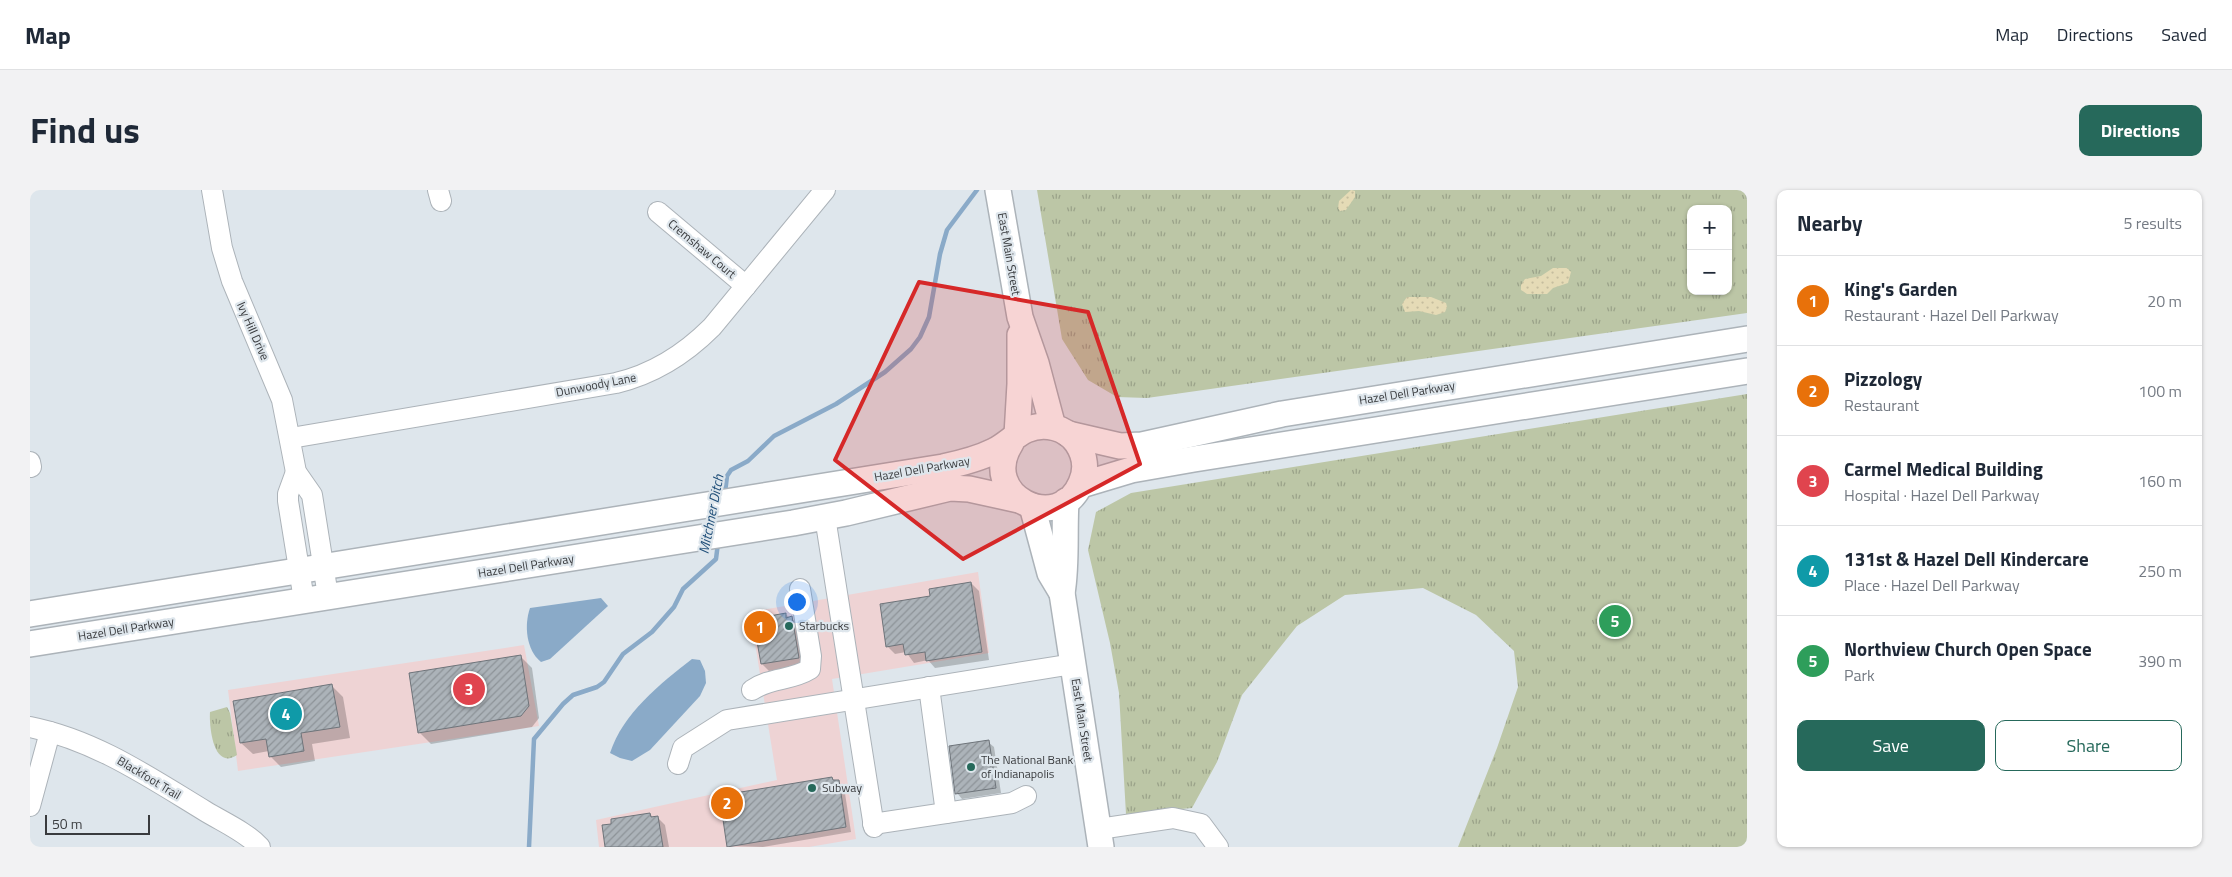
<!DOCTYPE html>
<meta charset="utf-8">
<style>
:root{--surface:#fff;--page:#f2f2f3;--text:#1f2937;--muted:#747a83;--line:#e0e1e3;--accent:#26695b}
body{margin:0;font-family:"Titillium Web",sans-serif;background:var(--page);color:var(--text)}
.controls{position:absolute;right:15px;top:15px;display:grid;overflow:hidden;border-radius:10px;box-shadow:0 1px 4px #0004}
.controls button{width:45px;height:45px;display:grid;place-items:center;padding:0;border:0;border-bottom:1px solid var(--line);background:var(--surface);color:var(--text);font:25px sans-serif}
.scale{position:absolute;left:15px;bottom:12px;width:105px;box-sizing:border-box;padding-left:5px;border:2px solid #393b3e;border-top:0;font-size:14px;line-height:18px;white-space:nowrap;color:#393b3e;-webkit-text-stroke:4px #dee6ec;paint-order:stroke}
.you{position:absolute;left:766px;top:411px;width:18px;height:18px;margin:-12px;border:4px solid #fff;border-radius:50%;background:#1a73e8;box-shadow:0 0 0 8px #1a73e833}
.badge{display:grid;place-items:center;width:32px;height:32px;border-radius:50%;background:var(--accent);color:#fff;font-size:16px;font-weight:700}
.pin{position:absolute;translate:-50% -50%;border:2px solid #fff;box-shadow:0 1px 5px #0006}
.list{margin:0;padding:0;list-style:none}
h2{display:flex;justify-content:space-between;align-items:center;height:65px;margin:0;padding:0 20px;font-size:21px}
h2 small{font-size:16px;font-weight:400;color:var(--muted)}
.list li{display:grid;grid-template-columns:32px 1fr auto;gap:15px;align-items:center;box-sizing:border-box;height:90px;padding:0 20px;border-top:1px solid var(--line)}
.list b{display:block;font-size:19px;white-space:nowrap}
.list p{margin:0;font-size:16px;white-space:nowrap;color:var(--muted)}
.list em{font-size:16px;font-style:normal;color:var(--muted)}
.actions{display:flex;gap:10px;padding:15px 20px}
.actions a{flex:1;padding:11px 0;border:1px solid var(--accent);border-radius:10px;text-align:center;font-size:18px;color:var(--accent)}
.actions .main{background:var(--accent);color:#fff}
.map{position:relative;flex:none;width:1717px;height:657px;overflow:hidden;border-radius:10px}
header{display:flex;align-items:center;gap:30px;box-sizing:border-box;height:70px;padding:0 25px;background:var(--surface);border-bottom:1px solid var(--line)}
header strong{font-size:24px}
nav{display:flex;gap:28px;margin-inline-start:auto;font-size:18px}
.intro{display:flex;align-items:center;justify-content:space-between;box-sizing:border-box;height:120px;padding:0 30px}
h1{margin:0;font-size:35px}
.button{padding:12px 22px;border-radius:10px;background:var(--accent);color:#fff;font-size:18px;font-weight:700}
main{display:flex;gap:30px;padding:0 30px}
aside{flex:1;background:var(--surface);border-radius:10px;box-shadow:0 1px 4px #0004}
.map>svg:first-child{display:block}
.commercial{fill:#eed3d4}
.grass{fill:url(#grass-tufts);fill-rule:evenodd}
.sand{fill:url(#sand-dots)}
.water{fill:#8aaac8}
.shadow{fill:#0003}
.lines{fill:none;stroke-linecap:round;stroke-linejoin:round}
.stream{stroke:#8aaac8;stroke-width:4.5}
.building{fill:url(#building-hatch);stroke:#6e747a}
.minor-casing{stroke:#acb3b9;stroke-width:22}
.major-casing{stroke:#acb3b9;stroke-width:28}
.minor{stroke:#fff;stroke-width:20}
.major{stroke:#fff;stroke-width:25}
.marked{fill:#d62828;fill-opacity:0.2;stroke:#d62828;stroke-width:4;stroke-linejoin:round}
.poi-dot{fill:#26695b;stroke:#dee6ec;stroke-width:2}
.labels{text-anchor:middle;stroke-width:4.5;stroke-linejoin:round;paint-order:stroke}
.street-label{font-size:12px;fill:#393b3e;stroke:#dee6ec}
.poi-label{font-size:12px;fill:#393b3e;stroke:#dee6ec;text-anchor:start}
.water-label{font-size:14px;font-style:italic;fill:#204f79;stroke:#dee6ec}
</style>
<header>
<strong>Map</strong>
<nav><a>Map</a><a>Directions</a><a>Saved</a></nav>
</header>
<div class="intro"><h1>Find us</h1><a class="button">Directions</a></div>
<main>
<div class="map">
<svg width="1717" height="657" viewBox="0 0 1717 657">
<defs>
<pattern id="grass-tufts" width="24" height="20" patternUnits="userSpaceOnUse" patternTransform="scale(1.25)"><rect width="24" height="20" fill="#bcc6a6"/><path d="M3 7l-1-3M5 7V3M7 7l1-3M15 17l-1-3M17 17v-4M19 17l1-3" fill="none" stroke="#9aa289"/></pattern>
<pattern id="sand-dots" width="8" height="8" patternUnits="userSpaceOnUse" patternTransform="scale(1.25)"><rect width="8" height="8" fill="#e5dbb6"/><path d="M2 2h.1M6 6h.1" fill="none" stroke="#c5bd9e" stroke-width="1.8" stroke-linecap="round"/></pattern>
<pattern id="building-hatch" width="6" height="6" patternUnits="userSpaceOnUse" patternTransform="scale(1.25)"><rect width="6" height="6" fill="#acb3b9"/><path d="M-1 1l2-2M0 6l6-6M5 7l2-2" fill="none" stroke="#8d9398"/></pattern>
</defs>
<rect width="100%" height="100%" fill="#dee6ec"/>
<g class="commercial">
<polygon points="948,382 959,463 802,489 826,649 779,657 569,657 566,630 747,590 720,422"/>
<polygon points="494,455 509,536 208,581 198,500"/>
</g>
<g class="grass">
<path d="M1007,0H1717V123L1117,208L1087,207L1058,190L1032,149ZM1661,19H1698V101H1661Z"/>
<polygon points="1717,204 1717,657 1428,657 1467,558 1488,497 1484,461 1446,425 1393,398 1315,405 1267,436 1212,505 1187,572 1162,618 1096,624 1089,503 1080,453 1058,360 1066,322 1101,303"/>
<path d="M197,517L200,523L207,565C183,581 179,536 180,522Z"/>
</g>
<g class="sand">
<polygon points="1321,0 1325,1 1325,7 1316,20 1310,21 1308,18 1309,11"/>
<polygon points="1537,78 1541,82 1538,93 1523,98 1517,104 1497,104 1491,100 1491,95 1495,89 1511,86 1523,78"/>
<polygon points="1377,107 1401,107 1416,113 1417,117 1415,122 1406,125 1389,121 1375,122 1372,114"/>
</g>
<g class="water">
<path d="M571,408L578,416L520,469L511,472C496,460 494,435 500,418Z"/>
<path d="M662,469L670,470L675,481L676,493L670,506L620,560L602,571L590,568L580,563C593,523 630,494 662,469Z"/>
</g>
<g class="shadow">
<polygon points="941,393 949,401 959,470 905,478 898,470 884,473 876,462 865,464 857,456 901,407"/>
<polygon points="755,424 770,435 776,475 739,481 732,474"/>
<polygon points="491,467 502,478 509,528 502,537 401,554 390,543 381,484"/>
<polygon points="302,496 313,507 320,548 282,554 285,571 251,577 240,566 239,561 223,564 211,553"/>
<polygon points="958,552 964,557 971,603 932,609 927,603"/>
<polygon points="802,589 814,597 821,642 733,657 698,656"/>
<polygon points="620,624 623,628 627,627 635,635 639,657 576,657 583,635"/>
</g>
<g class="lines">
<g class="stream">
<polyline points="695,303 697,286 701,280 718,271 744,246 806,214 855,182 881,159 890,147 899,127 910,64 917,40 947,0"/>
<polyline points="499,657 504,549 533,514 543,505 567,497 574,492 593,464 622,442 644,417 653,399 686,369 688,353"/>
</g>
</g>
<g class="building">
<polygon points="941,392 952,462 896,471 895,462 875,465 873,454 856,457 850,414 900,406 899,399"/>
<polygon points="756,423 756,428 762,426 769,468 731,474 723,429"/>
<polygon points="491,465 499,516 491,526 388,543 379,483"/>
<polygon points="302,494 310,537 271,543 274,561 239,567 236,549 210,553 203,511"/>
<polygon points="959,550 966,598 925,604 919,556"/>
<polygon points="802,587 803,590 809,590 816,637 697,657 690,609 699,608 699,604"/>
<polygon points="620,623 621,627 628,626 633,657 575,657 572,635 581,634 581,629"/>
</g>
<g class="lines">
<g class="minor-casing">
<g id="minor">
<polyline points="182,0 192,58 202,91 252,210 266,282 282,305 298,406"/>
<polyline points="408,0 411,11"/>
<polyline points="628,22 716,96"/>
<path d="M261,248L586,193C624,184 654,165 682,137L795,0"/>
<polyline points="0,272 1,277"/>
<polyline points="266,282 258,304 258,311 274,410"/>
<polyline points="795,327 844,637"/>
<polyline points="899,497 916,623"/>
<path d="M722,500C741,487 761,491 780,479L781,466L770,399"/>
<path d="M0,537C65,550 119,587 175,621C193,632 216,642 230,657"/>
<polyline points="648,574 653,558 697,530 1043,474"/>
<polyline points="0,616 20,542"/>
<polyline points="843,634 982,613 996,606"/>
<polyline points="1069,639 1143,628 1171,634 1188,657"/>
</g>
</g>
<g class="major-casing">
<g id="major">
<polyline points="968,0 990,127 1006,173 1023,237"/>
<polyline points="1038,244 1090,256 1112,255 1252,224 1717,149"/>
<polyline points="987,245 990,194 990,145"/>
<polyline points="1051,295 1101,280 1164,269 1717,181"/>
<path d="M1036,311C1034,342 1037,373 1032,403L1071,657"/>
<polyline points="1002,316 1020,383 1032,403"/>
<path d="M0,424L913,277C932,273 948,269 964,261C976,255 985,245 996,240C1014,232 1036,237 1047,253C1055,265 1057,280 1051,293C1029,346 947,306 981,253"/>
<polyline points="0,454 763,333 816,323 920,298 939,299 989,310"/>
</g>
</g>
<use href="#minor" class="minor"/>
<use href="#major" class="major"/>
</g>
<path class="marked" d="M889,92L1058,122L1110,274L933,369L805,270Z"/>
<g class="poi-dot">
<circle cx="759" cy="436" r="5"/>
<circle cx="941" cy="577" r="5"/>
<circle cx="782" cy="598" r="5"/>
</g>
<g class="labels">
<g class="street-label">
<text transform="translate(672 59) rotate(40)" y="4">Cremshaw Court</text>
<text transform="translate(979 64) rotate(80)" y="4">East Main Street</text>
<text transform="translate(223 141) rotate(66)" y="4">Ivy Hill Drive</text>
<text transform="translate(566 195) rotate(-11)" y="4">Dunwoody Lane</text>
<text transform="translate(1377 203) rotate(-9)" y="4">Hazel Dell Parkway</text>
<text transform="translate(892 279) rotate(-10)" y="4">Hazel Dell Parkway</text>
<text transform="translate(496 376) rotate(-9)" y="4">Hazel Dell Parkway</text>
<text transform="translate(96 439) rotate(-9)" y="4">Hazel Dell Parkway</text>
<text transform="translate(1052 530) rotate(81)" y="4">East Main Street</text>
<text transform="translate(119 588) rotate(31)" y="4">Blackfoot Trail</text>
</g>
<g class="poi-label">
<text x="769" y="440">Starbucks</text>
<text x="951" y="574">The National Bank<tspan x="951" dy="14">of Indianapolis</tspan></text>
<text x="792" y="602">Subway</text>
</g>
<g class="water-label">
<text transform="translate(681 324) rotate(-79)" y="5">Mitchner Ditch</text>
</g>
</g>
</svg>
<div class="controls">
<button>+</button>
<button>−</button>
</div>
<div class="scale">50 m</div>
<div class="you"></div>
<div class="pin badge" style="left:730px;top:437px;background:#e8710a">1</div>
<div class="pin badge" style="left:697px;top:613px;background:#e8710a">2</div>
<div class="pin badge" style="left:439px;top:499px;background:#e0444e">3</div>
<div class="pin badge" style="left:256px;top:524px;background:#0f9aa8">4</div>
<div class="pin badge" style="left:1585px;top:431px;background:#2e9e5b">5</div>
</div>
<aside>
<h2>Nearby<small>5 results</small></h2>
<ul class="list">
<li><span class="badge" style="background:#e8710a">1</span><div><b>King's Garden</b><p>Restaurant · Hazel Dell Parkway</p></div><em>20 m</em></li>
<li><span class="badge" style="background:#e8710a">2</span><div><b>Pizzology</b><p>Restaurant</p></div><em>100 m</em></li>
<li><span class="badge" style="background:#e0444e">3</span><div><b>Carmel Medical Building</b><p>Hospital · Hazel Dell Parkway</p></div><em>160 m</em></li>
<li><span class="badge" style="background:#0f9aa8">4</span><div><b>131st &amp; Hazel Dell Kindercare</b><p>Place · Hazel Dell Parkway</p></div><em>250 m</em></li>
<li><span class="badge" style="background:#2e9e5b">5</span><div><b>Northview Church Open Space</b><p>Park</p></div><em>390 m</em></li>
</ul>
<div class="actions"><a class="main">Save</a><a>Share</a></div>
</aside>
</main>
